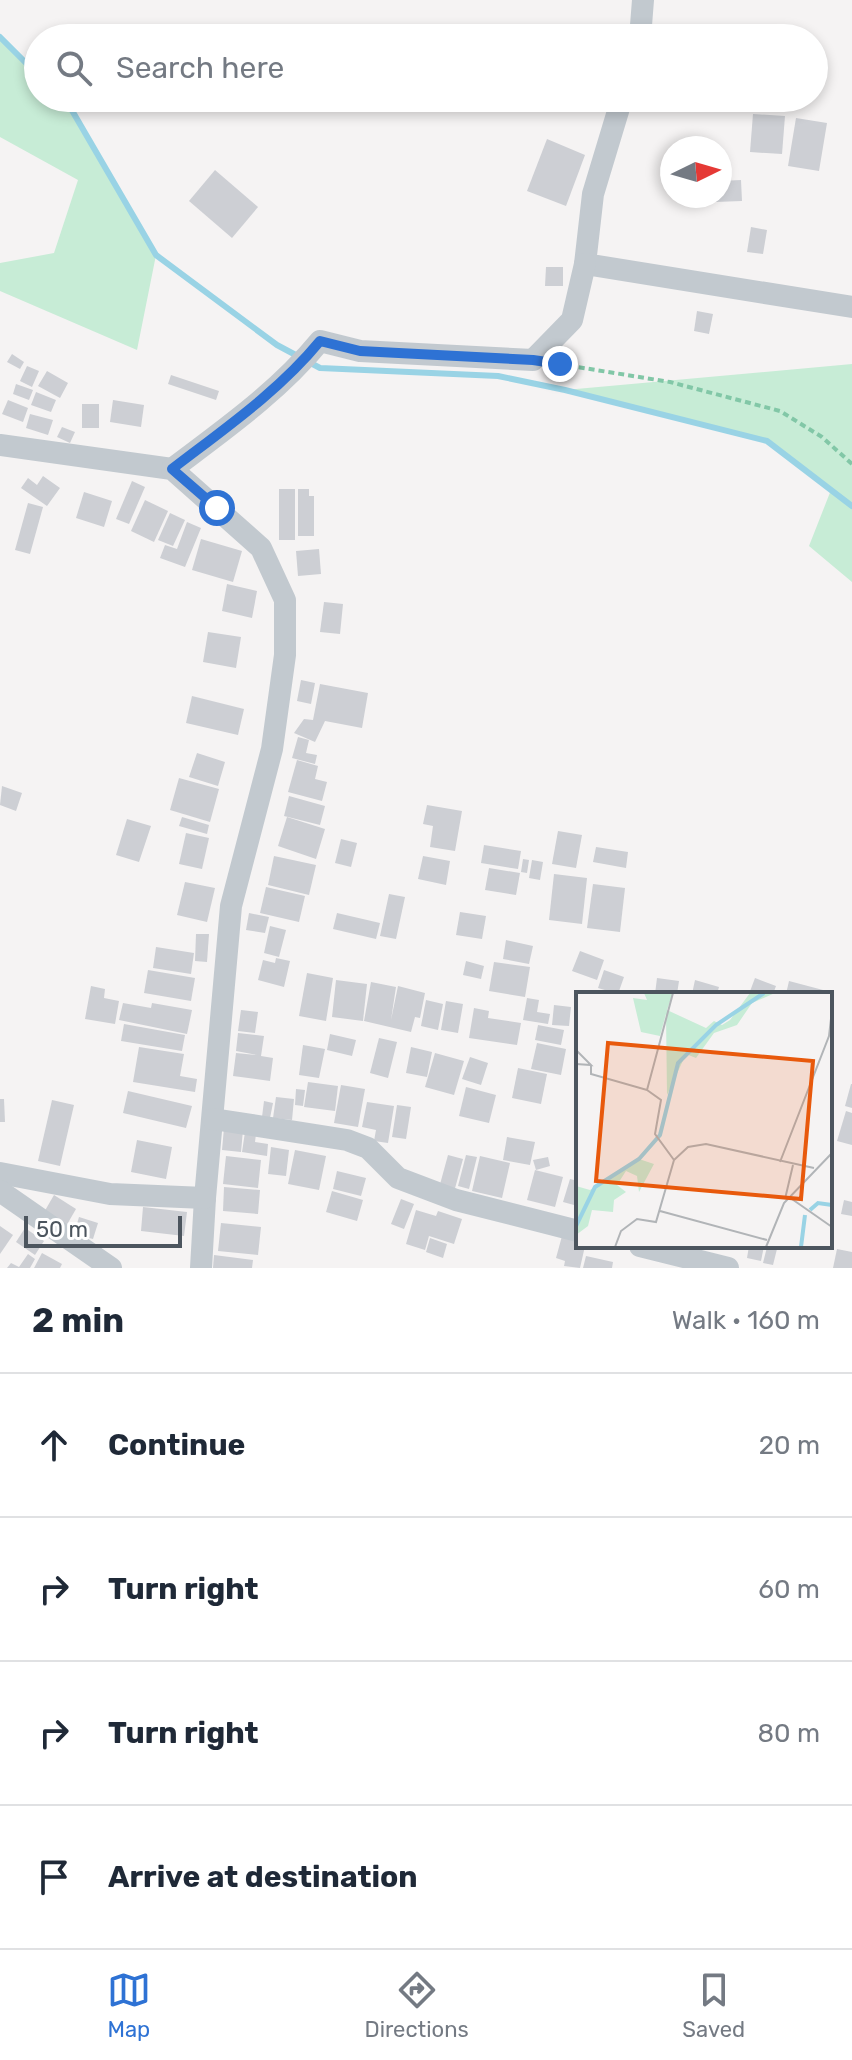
<!DOCTYPE html>
<meta charset="utf-8">
<style>
:root{--surface:#fff;--page:#f6f6f7;--text:#1f2937;--muted:#747a83;--line:#e0e1e3;--accent:#2e72d4}
body{margin:0;font-family:Rubik,sans-serif;background:var(--page);color:var(--text)}
.compass{position:absolute;left:660px;top:136px;width:72px;height:72px;border-radius:50%;background:var(--surface);box-shadow:0 4px 12px #0003;rotate:85deg}
.scale{position:absolute;left:24px;bottom:20px;width:158px;box-sizing:border-box;padding-left:8px;border:4px solid #4c555e;border-top:0;font-size:22px;line-height:28px;white-space:nowrap;color:#4c555e;-webkit-text-stroke:6px #fff;paint-order:stroke}
.stop{position:absolute;width:24px;height:24px;margin:-18px;border:6px solid #2e72d4;border-radius:50%;background:#fff}
.stop.end{background:#2e72d4;border-color:#fff;box-shadow:0 2px 8px #0008}
.list{margin:0;padding:0;list-style:none}
h2{display:flex;justify-content:space-between;align-items:center;height:104px;margin:0;padding:0 32px;font-size:34px}
h2 small{font-size:26px;font-weight:400;color:var(--muted)}
.list li{display:grid;grid-template-columns:52px 1fr auto;gap:24px;align-items:center;box-sizing:border-box;height:144px;padding:0 32px;border-top:2px solid var(--line)}
.list b{display:block;font-size:30px;white-space:nowrap}
.list em{font-size:26px;font-style:normal;color:var(--muted)}
.icon{flex:none;width:44px;height:44px;fill:none;stroke:currentColor;stroke-width:2;stroke-linecap:round;stroke-linejoin:round}
.map{position:relative;flex:none;width:852px;height:1268px;overflow:hidden}
.search{position:absolute;background:var(--surface);box-shadow:0 4px 12px #0003;left:24px;right:24px;top:24px;height:88px;display:flex;align-items:center;gap:20px;box-sizing:border-box;padding:0 28px;border-radius:44px;color:var(--muted);font-size:30px}
.sheet{height:680px;background:var(--surface)}
nav{display:flex;justify-content:space-around;align-items:center;box-sizing:border-box;height:112px;border-top:2px solid var(--line);background:var(--surface);font-size:22px;color:var(--muted)}
nav a{display:grid;justify-items:center;gap:4px}
nav .on{color:var(--accent)}
.map>svg:first-child{display:block}
.green{fill:#c7ecd6}
.lines{fill:none;stroke-linecap:round;stroke-linejoin:round}
.stream{stroke:#99d3e5;stroke-width:6}
.building{fill:#cdcfd4}
.path{stroke:#82c7a7;stroke-width:4;stroke-dasharray:6 4;stroke-linecap:butt}
.minor{stroke:#c2c9cf;stroke-width:22}
.route{stroke:#2e72d4;stroke-width:10}
.inset-river{fill:none;stroke:#99d3e5;stroke-width:4}
.inset-road{fill:none;stroke:#b1b4b7;stroke-width:2}
.view{fill:#e8590c;fill-opacity:0.15;stroke:#e8590c;stroke-width:4}
.inset-edge{fill:none;stroke:#4c555e;stroke-width:4}
</style>
<div class="map">
<svg width="852" height="1268" viewBox="0 0 852 1268">
<rect width="100%" height="100%" fill="#f5f3f3"/>
<g class="green">
<polygon points="0,37 38,75 38,98 60,98 70,107 156,255 137,350 0,291 0,263 54,253 78,180 0,137"/>
<polygon points="852,364 852,582 809,546 831,490 767,441 565,390"/>
</g>
<g class="lines">
<g class="stream">
<polyline points="0,37 38,75"/>
<polyline points="60,98 70,107 156,255 277,345 320,368 498,376 565,390 767,441 852,506"/>
</g>
</g>
<g class="building">
<polygon points="753,114 785,116 782,154 750,152"/>
<polygon points="796,118 827,123 819,171 788,166"/>
<polygon points="547,139 585,155 566,206 527,191"/>
<polygon points="215,170 258,207 232,238 189,201"/>
<polygon points="741,180 742,201 715,202 714,196 720,196 720,181"/>
<polygon points="751,227 767,230 763,254 747,252"/>
<polygon points="546,267 563,267 563,286 545,286"/>
<polygon points="697,311 713,314 709,334 694,331"/>
<polygon points="12,354 24,362 20,369 7,362"/>
<polygon points="27,366 39,371 32,387 20,381"/>
<polygon points="47,371 68,383 60,398 38,386"/>
<polygon points="171,375 219,391 216,400 168,384"/>
<polygon points="16,384 33,390 29,400 13,394"/>
<polygon points="36,392 56,400 51,412 31,405"/>
<polygon points="8,400 28,408 23,422 2,414"/>
<polygon points="113,400 144,405 141,427 110,422"/>
<rect x="82" y="404" width="17" height="24"/>
<polygon points="30,414 53,420 48,435 26,428"/>
<polygon points="62,427 75,432 70,443 57,437"/>
<polygon points="43,476 60,488 47,506 21,488 28,478 37,485"/>
<polygon points="132,481 145,487 129,524 116,519"/>
<rect x="279" y="489" width="16" height="51"/>
<polygon points="298,489 309,489 309,496 314,496 314,536 298,536"/>
<polygon points="84,492 112,501 104,527 76,518"/>
<polygon points="145,500 168,511 154,542 131,531"/>
<polygon points="28,503 43,507 30,554 15,550"/>
<polygon points="170,513 185,520 173,546 158,540"/>
<polygon points="187,522 201,528 185,567 160,558 165,545 177,549"/>
<polygon points="201,539 242,551 233,582 192,570"/>
<polygon points="319,549 321,574 298,576 296,551"/>
<polygon points="227,584 257,591 252,618 222,611"/>
<polygon points="324,602 343,604 340,634 320,632"/>
<polygon points="208,632 241,637 236,668 203,662"/>
<polygon points="301,680 315,683 311,704 297,701"/>
<polygon points="320,684 368,693 362,728 325,721 315,742 294,733 304,719 313,720"/>
<polygon points="192,696 244,709 238,735 186,723"/>
<polygon points="298,737 309,740 306,753 317,755 315,764 292,758"/>
<polygon points="197,753 225,762 218,786 189,777"/>
<polygon points="297,760 318,766 315,779 327,782 322,801 288,792"/>
<polygon points="179,778 219,789 210,822 170,810"/>
<polygon points="2,786 22,793 16,811 0,805"/>
<polygon points="289,796 325,806 320,825 284,816"/>
<polygon points="427,805 462,811 455,851 430,847 433,826 423,824"/>
<polygon points="182,817 209,825 207,834 179,826"/>
<polygon points="287,817 325,829 316,859 278,846"/>
<polygon points="127,819 151,826 139,862 116,855"/>
<polygon points="558,831 582,835 576,868 552,864"/>
<polygon points="186,833 209,838 202,869 179,864"/>
<polygon points="341,839 357,843 351,867 335,863"/>
<polygon points="484,845 521,851 518,869 481,863"/>
<polygon points="596,847 628,852 626,868 593,862"/>
<polygon points="274,856 316,865 309,895 268,885"/>
<polygon points="423,856 450,861 446,885 418,879"/>
<polygon points="523,859 529,860 527,873 521,872"/>
<polygon points="532,860 543,862 540,880 529,878"/>
<polygon points="489,868 520,873 516,895 485,890"/>
<polygon points="554,874 587,878 582,924 549,920"/>
<polygon points="185,882 215,888 207,922 177,915"/>
<polygon points="593,884 625,888 620,932 587,928"/>
<polygon points="266,887 305,896 299,922 260,913"/>
<polygon points="389,894 405,897 396,939 380,936"/>
<polygon points="460,912 486,916 482,939 456,935"/>
<polygon points="249,913 269,917 265,933 246,930"/>
<polygon points="337,913 380,923 376,939 333,929"/>
<polygon points="270,926 286,930 279,957 264,953"/>
<polygon points="196,934 209,934 207,962 195,961"/>
<polygon points="506,940 533,946 529,964 503,959"/>
<polygon points="156,947 194,953 191,974 153,968"/>
<polygon points="580,951 604,960 597,980 572,971"/>
<polygon points="276,958 290,961 284,987 258,980 263,960 275,963"/>
<polygon points="466,961 484,966 481,979 463,975"/>
<polygon points="494,962 530,967 525,997 489,991"/>
<polygon points="148,970 195,978 191,1001 144,993"/>
<polygon points="604,970 624,977 618,994 598,988"/>
<polygon points="307,973 333,978 326,1021 299,1016"/>
<polygon points="657,978 679,981 677,994 655,994"/>
<polygon points="755,978 776,986 773,994 749,994"/>
<polygon points="336,980 367,984 363,1021 332,1017"/>
<polygon points="695,980 719,987 717,994 692,994"/>
<polygon points="789,981 823,990 822,994 786,994"/>
<polygon points="371,982 396,987 391,1020 398,986 425,993 420,1018 415,1017 411,1032 364,1021"/>
<polygon points="91,986 105,989 104,998 119,1001 115,1024 85,1019"/>
<polygon points="527,998 539,1000 537,1012 550,1014 548,1024 523,1020"/>
<polygon points="426,1000 443,1004 438,1030 421,1026"/>
<polygon points="446,1001 463,1004 458,1033 441,1030"/>
<polygon points="123,1003 151,1008 152,1003 192,1010 187,1034 119,1020"/>
<polygon points="554,1005 571,1007 569,1026 552,1025"/>
<polygon points="474,1008 489,1011 488,1018 521,1023 517,1045 469,1038"/>
<polygon points="241,1010 258,1012 255,1033 238,1031"/>
<polygon points="124,1024 185,1035 182,1051 121,1041"/>
<polygon points="538,1025 564,1030 561,1045 535,1040"/>
<polygon points="238,1033 264,1036 261,1056 273,1058 270,1081 233,1076 236,1053 257,1055 236,1051"/>
<polygon points="330,1034 356,1040 352,1056 327,1050"/>
<polygon points="379,1038 397,1042 388,1078 370,1073"/>
<polygon points="537,1043 566,1049 561,1075 531,1069"/>
<polygon points="303,1045 325,1049 319,1078 299,1075"/>
<polygon points="139,1047 184,1054 180,1076 197,1079 195,1092 133,1082"/>
<polygon points="411,1047 432,1052 427,1077 406,1073"/>
<polygon points="435,1053 464,1061 454,1095 425,1087"/>
<polygon points="470,1057 488,1063 481,1085 462,1079"/>
<polygon points="518,1068 547,1074 541,1104 512,1098"/>
<polygon points="308,1082 338,1086 335,1111 304,1107"/>
<polygon points="851,1084 852,1084 852,1108 845,1106"/>
<polygon points="341,1085 365,1089 358,1127 334,1123"/>
<polygon points="466,1087 496,1095 489,1123 459,1116"/>
<polygon points="296,1089 305,1090 303,1106 295,1105"/>
<polygon points="128,1091 192,1106 186,1128 123,1113"/>
<polygon points="276,1097 294,1099 292,1120 273,1118"/>
<polygon points="0,1099 4,1099 5,1122 0,1122"/>
<polygon points="52,1100 74,1105 60,1166 38,1161"/>
<polygon points="264,1101 273,1103 270,1118 262,1117"/>
<polygon points="367,1102 394,1106 388,1143 374,1141 376,1130 362,1127"/>
<polygon points="397,1105 411,1107 406,1139 392,1137"/>
<polygon points="846,1111 852,1113 852,1145 837,1141"/>
<polygon points="224,1128 243,1130 241,1152 222,1150"/>
<polygon points="245,1132 256,1134 255,1142 268,1144 267,1156 242,1152"/>
<polygon points="507,1137 535,1142 530,1165 503,1160"/>
<polygon points="137,1140 172,1147 166,1179 131,1172"/>
<polygon points="271,1147 289,1150 286,1176 268,1174"/>
<polygon points="295,1150 326,1156 319,1190 288,1184"/>
<polygon points="448,1155 463,1159 454,1192 439,1188"/>
<polygon points="466,1155 477,1157 469,1189 458,1186"/>
<polygon points="226,1156 261,1160 258,1188 223,1184"/>
<polygon points="480,1156 510,1163 502,1198 472,1191"/>
<polygon points="548,1157 550,1166 536,1170 533,1160"/>
<polygon points="535,1170 563,1177 555,1207 527,1200"/>
<polygon points="337,1171 366,1178 361,1196 333,1189"/>
<polygon points="570,1179 578,1181 574,1205 563,1202"/>
<polygon points="224,1187 260,1190 258,1214 223,1211"/>
<polygon points="332,1191 363,1200 357,1221 326,1212"/>
<polygon points="54,1195 76,1209 65,1228 43,1214"/>
<polygon points="401,1199 414,1204 404,1229 391,1224"/>
<polygon points="844,1200 852,1202 852,1216 841,1214"/>
<polygon points="143,1207 187,1212 184,1236 141,1231"/>
<polygon points="416,1210 436,1216 438,1211 462,1219 454,1244 429,1236 425,1250 406,1244"/>
<polygon points="79,1217 98,1223 93,1239 74,1234"/>
<polygon points="221,1223 261,1227 258,1255 218,1251"/>
<polygon points="0,1226 13,1235 0,1254"/>
<polygon points="25,1228 44,1241 35,1255 16,1242"/>
<polygon points="562,1236 578,1240 578,1246 585,1246 580,1268 564,1266 565,1261 556,1258"/>
<polygon points="430,1238 447,1244 443,1258 426,1252"/>
<polygon points="749,1246 764,1246 761,1261 747,1258"/>
<polygon points="767,1247 777,1249 773,1265 763,1263"/>
<polygon points="837,1249 852,1252 852,1268 833,1268"/>
<polygon points="42,1253 62,1264 60,1268 34,1268"/>
<polygon points="28,1254 35,1259 30,1268 7,1268 11,1263 19,1267"/>
<polygon points="214,1255 253,1260 252,1268 213,1268"/>
<polygon points="586,1256 613,1262 612,1268 583,1268"/>
</g>
<g class="lines">
<polyline class="path" points="559,364 670,382 780,411 822,437 852,464"/>
<g class="minor">
<polyline points="640,38 643,0"/>
<polyline points="622,98 593,194 585,264 852,307"/>
<polyline points="0,445 172,469 261,548 285,600 285,655 272,749 231,906 205,1198 201,1268"/>
<path d="M172,469C225,429 278,392 320,341L360,351L533,360L572,320L585,264"/>
<polyline points="213,1119 347,1140 368,1148 398,1178 456,1200 578,1231"/>
<polyline points="0,1173 110,1194 205,1198"/>
<polyline points="0,1191 111,1268"/>
<polyline points="640,1246 728,1268"/>
</g>
</g>
<g class="lines">
<path class="route" d="M217,508L172,469C224,429 278,392 320,341L360,351L533,360L560,364"/>
</g>
<g transform="translate(576 992)">
<rect width="256" height="256" fill="#f5f3f3"/>
<path d="M68,1H97L91,18L130,36L138,29L146,33L154,28L174,1H199L176,11L161,33L138,41L120,66L110,62L91,103L90,22L84,44L65,40L57,6L71,8ZM63,167L78,172L63,200L61,184L50,179L41,193L50,200L38,208L37,220L16,218L12,234L0,243V194L14,198Z" fill="#c7ecd6"/>
<path class="inset-river" d="M234,218L242,211L256,213M0,234L19,195L63,167L84,143L102,71L140,33L188,1M225,255L229,223"/>
<path class="inset-road" d="M0,58L15,73L0,72M15,73V82L71,98L97,1M71,98L85,108L79,142L98,168M204,170L253,44L256,18M213,205L256,235M209,207L217,173M84,219L191,248M39,255L45,239L61,227L80,230L98,168L112,155L130,152L238,176M190,255L208,211L256,161"/>
<path class="view" d="M32,51L237,69L225,207L20,189Z"/>
<rect width="256" height="256" class="inset-edge"/>
</g>
</svg>
<svg class="compass" viewBox="-18 -18 36 36"><path d="M0-13l5 13h-10z" fill="#e53935"/><path d="M0 13l5-13h-10z" fill="#747a83"/></svg>
<div class="scale">50 m</div>
<div class="stop" style="left:217px;top:508px"></div>
<div class="stop end" style="left:560px;top:364px"></div>
<div class="search"><svg class="icon" aria-label="search" viewBox="0 0 24 24"><circle cx="10" cy="10" r="6"/><path d="M15 15l6 6"/></svg>Search here</div>
</div>
<section class="sheet">
<h2>2 min<small>Walk · 160 m</small></h2>
<ul class="list">
<li><svg class="icon" aria-label="ahead" viewBox="0 0 24 24"><path d="M12 20V5M6 11l6-6 6 6"/></svg><div><b>Continue</b></div><em>20 m</em></li>
<li><svg class="icon" aria-label="right" viewBox="0 0 24 24"><path d="M7 20v-9h11M14 6l5 5-5 5"/></svg><div><b>Turn right</b></div><em>60 m</em></li>
<li><svg class="icon" aria-label="right" viewBox="0 0 24 24"><path d="M7 20v-9h11M14 6l5 5-5 5"/></svg><div><b>Turn right</b></div><em>80 m</em></li>
<li><svg class="icon" aria-label="arrive" viewBox="0 0 24 24"><path d="M6 21V4h12l-3 4 3 4H6"/></svg><div><b>Arrive at destination</b></div></li>
</ul>
</section>
<nav>
<a class="on"><svg class="icon" aria-label="map" viewBox="0 0 24 24"><path d="M3 6l6-2 6 2 6-2v14l-6 2-6-2-6 2zM9 4v14M15 6v14"/></svg>Map</a>
<a><svg class="icon" aria-label="directions" viewBox="0 0 24 24"><path d="M12 3l9 9-9 9-9-9zM9 14v-3h6M13 9l2 2-2 2"/></svg>Directions</a>
<a><svg class="icon" aria-label="saved" viewBox="0 0 24 24"><path d="M7 4h10v16l-5-4-5 4z"/></svg>Saved</a>
</nav>
